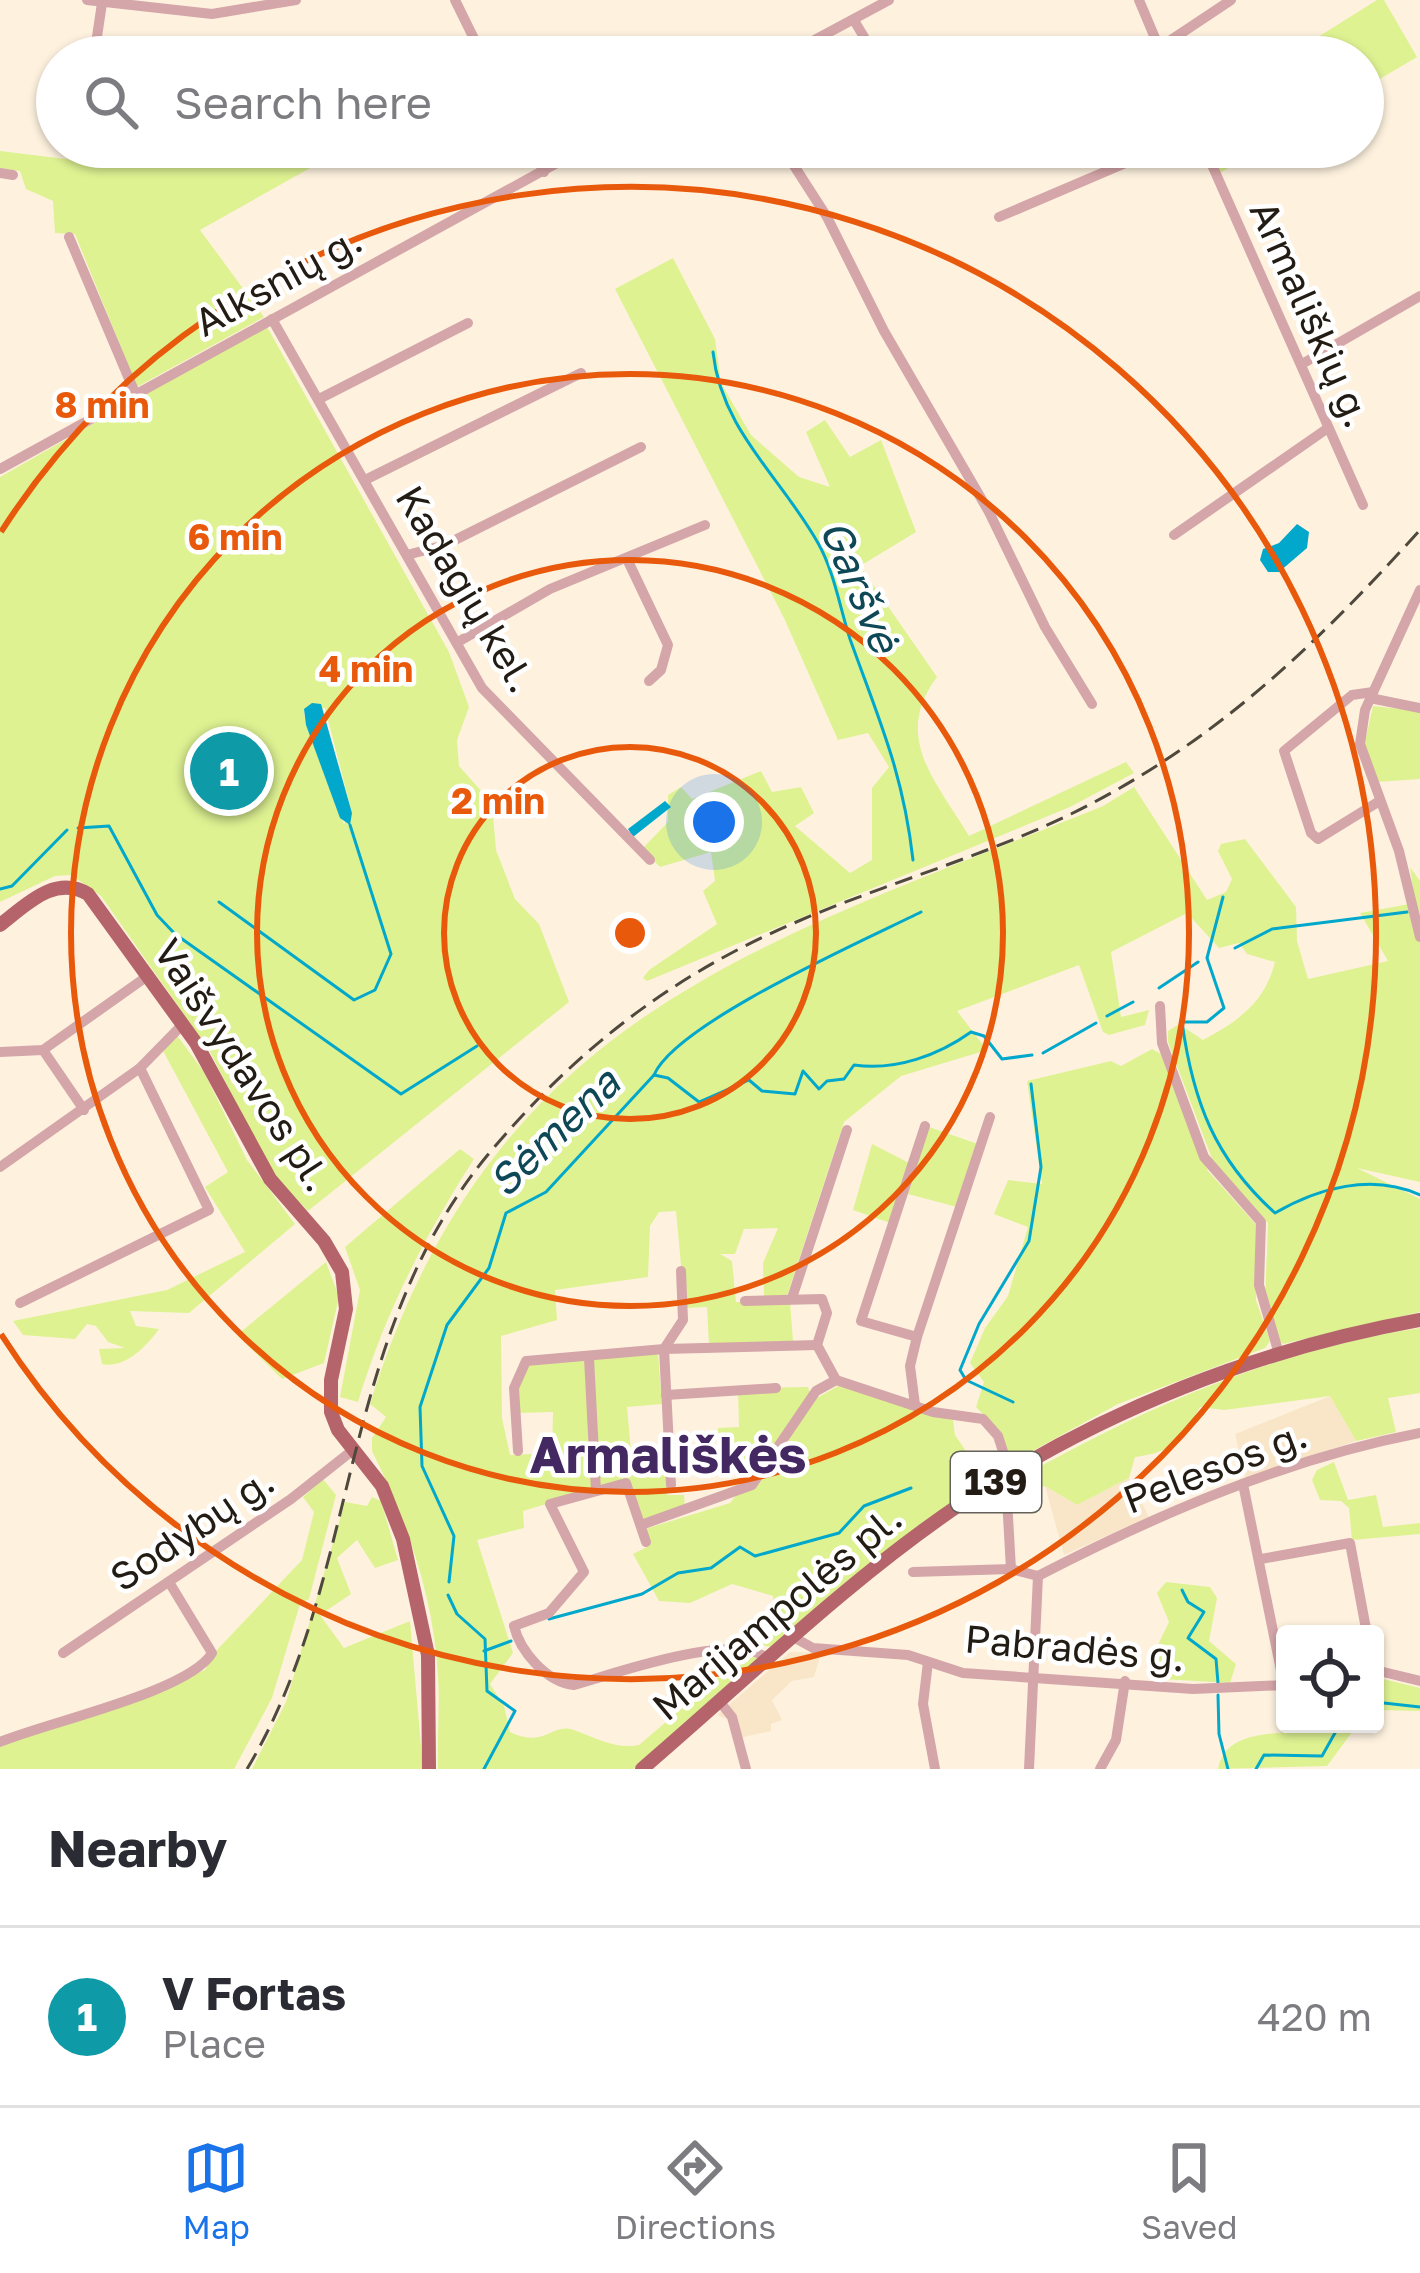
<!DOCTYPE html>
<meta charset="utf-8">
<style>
:root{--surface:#fff;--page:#f2f2f3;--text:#2b2b33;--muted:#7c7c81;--line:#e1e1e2;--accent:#1a73e8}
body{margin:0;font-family:"Golos Text",sans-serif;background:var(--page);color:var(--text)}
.controls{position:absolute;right:36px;bottom:36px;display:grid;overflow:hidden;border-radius:12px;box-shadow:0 3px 9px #0004}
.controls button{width:108px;height:108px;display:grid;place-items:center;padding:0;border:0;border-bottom:3px solid var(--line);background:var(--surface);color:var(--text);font:60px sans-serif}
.you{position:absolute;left:714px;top:822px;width:42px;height:42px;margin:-30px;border:9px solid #fff;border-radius:50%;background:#1a73e8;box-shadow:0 0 0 18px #1a73e833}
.badge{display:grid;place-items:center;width:78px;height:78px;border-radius:50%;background:var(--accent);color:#fff;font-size:39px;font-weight:700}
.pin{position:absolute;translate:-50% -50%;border:6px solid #fff;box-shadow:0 3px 12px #0006}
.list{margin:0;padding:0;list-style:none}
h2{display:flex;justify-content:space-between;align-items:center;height:156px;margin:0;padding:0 48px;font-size:51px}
h2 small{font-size:39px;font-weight:400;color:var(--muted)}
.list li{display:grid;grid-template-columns:78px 1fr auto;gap:36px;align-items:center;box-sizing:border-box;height:180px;padding:0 48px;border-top:3px solid var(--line)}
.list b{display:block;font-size:45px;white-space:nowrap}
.list p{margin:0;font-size:39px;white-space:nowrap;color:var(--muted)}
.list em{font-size:39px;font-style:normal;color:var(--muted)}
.icon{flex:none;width:66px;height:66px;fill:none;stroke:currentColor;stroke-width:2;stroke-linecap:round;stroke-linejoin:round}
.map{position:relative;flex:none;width:1420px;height:1769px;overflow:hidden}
.search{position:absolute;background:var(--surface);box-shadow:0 3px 9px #0004;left:36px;right:36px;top:36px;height:132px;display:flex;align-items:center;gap:30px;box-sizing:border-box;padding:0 42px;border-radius:66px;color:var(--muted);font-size:45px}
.sheet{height:336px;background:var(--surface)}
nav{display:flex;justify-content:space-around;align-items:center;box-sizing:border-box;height:168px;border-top:3px solid var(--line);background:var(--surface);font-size:33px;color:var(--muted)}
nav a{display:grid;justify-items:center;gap:6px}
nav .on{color:var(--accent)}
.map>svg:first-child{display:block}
.built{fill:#f9e6c8}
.green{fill:#def292;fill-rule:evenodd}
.water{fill:#02a8cb}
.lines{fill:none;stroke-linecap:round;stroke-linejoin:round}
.stream{stroke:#02a8cb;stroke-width:3}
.minor{stroke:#d5a6a9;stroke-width:10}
.major{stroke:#b5646b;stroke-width:14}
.rail{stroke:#4f483d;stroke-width:3;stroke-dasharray:18 9;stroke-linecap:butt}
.ring{fill:none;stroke:#e8590c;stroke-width:6}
.labels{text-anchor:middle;stroke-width:9;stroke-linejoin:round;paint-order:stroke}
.shield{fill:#fff;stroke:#64605a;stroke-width:3}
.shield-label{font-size:36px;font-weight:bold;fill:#221c14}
.street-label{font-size:39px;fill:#221c14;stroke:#fff}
.water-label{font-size:42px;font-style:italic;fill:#0e4756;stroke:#fff}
.district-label{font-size:51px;font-weight:bold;fill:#442862;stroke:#fff}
.centre{fill:#e8590c;stroke:#fff;stroke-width:6}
.ring-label{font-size:36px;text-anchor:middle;font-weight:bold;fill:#e8590c;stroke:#fff;stroke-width:9;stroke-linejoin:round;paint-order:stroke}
</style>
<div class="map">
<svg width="1420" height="1769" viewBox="0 0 1420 1769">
<rect width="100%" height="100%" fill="#fef2df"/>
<g class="built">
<polygon points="1330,1396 1356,1441 1245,1478 1235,1434"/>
<polygon points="1129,1478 1149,1517 1064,1555 1045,1486 1077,1505"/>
<polygon points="790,1652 821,1653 814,1677 792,1681 772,1700 782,1720 771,1724 771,1731 735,1739 730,1720 717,1715"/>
</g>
<g class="green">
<polygon points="1377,0 1384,0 1417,57 1363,89 1363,57 1286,57"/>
<polygon points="118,147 315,147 319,163 200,230 264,317 137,387 75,234 55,233 53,201 26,189 20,171 0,168 0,151 115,165"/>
<polygon points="1208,147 1264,147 1220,173"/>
<path d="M673,258L715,339L721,383L751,435L799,477L830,487L806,432L825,420L850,457L881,440L916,532L860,566L937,677C892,737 936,781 969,836L1126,762L1134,773L1070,807L647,981L643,978L649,970L717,924L703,891L715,881L711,852L660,867L642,849L668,822V795L681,787L692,799L761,771L772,792L801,787L814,813L795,826L850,873L872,860V788L889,767L868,733L838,740L784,618L615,289Z"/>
<path d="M266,325L449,652L469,707L457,740L459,766L492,803L496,850L515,899L539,924L569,1002L308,1211L273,1175L209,1050L101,896L71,875L55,876L0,902V477ZM325,708L352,813L344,824L304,715V709Z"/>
<polygon points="1373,706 1420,711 1420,779 1376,782 1364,746"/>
<path d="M1134,787L1207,900L1226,892L1232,879L1218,851L1221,844L1245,839L1296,907L1297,941L1308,979L1388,961L1360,913L1415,903L1410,867L1420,881V1182L1357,1168L1420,1199V1312L1283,1344L1278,1340L1265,1302L1268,1223L1215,1167L1168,1042V1031L1179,1024L1203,1040C1239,1021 1265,1002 1275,962L1247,954L1239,943L1219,948L1187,913L1111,952L1121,1017L1149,1010L1145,1025L1109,1035L1103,1032L1079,965L957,1011L987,1050L901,1076L844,1122L787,1296H764L763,1263L778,1228L744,1229L735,1254H720L732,1261L736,1302H790L793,1341L709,1345L707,1307L685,1308L676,1211L659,1212L650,1226L648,1277L555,1290L557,1320L501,1336L502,1418L510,1455L552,1453L553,1412L518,1413L516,1388L527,1363L658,1353L662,1404L627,1407L633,1473L667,1472V1495H684L685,1507L642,1523L626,1480L523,1511L524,1528L477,1540L513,1653L490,1684L504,1706L510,1732C547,1749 550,1722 574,1730C594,1737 616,1750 639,1745L742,1657L750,1653L759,1660L633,1769H438C437,1738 440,1706 438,1675C433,1594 407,1522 372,1451V1438L386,1417L370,1404C492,1013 760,945 1103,806Z"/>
<path d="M176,1034L204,1072L247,1160L295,1224L189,1313L130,1311L136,1326L159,1329C147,1346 125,1369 102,1364L99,1349L125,1348L108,1342L96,1326L87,1324L75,1339L23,1335L13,1321L167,1290L245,1252L205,1187L228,1172L162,1049Z"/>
<polygon points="1152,1049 1161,1054 1208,1171 1259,1228 1256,1300 1270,1341 1265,1348 1118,1404 1016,1460 1007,1460 1000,1432 976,1407 984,1382 970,1363 985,1328 1008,1296 1028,1227 994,1214 1008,1180 1042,1184 1027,1081 1111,1061 1121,1066"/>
<polygon points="929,1127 978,1144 957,1207 908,1194"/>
<polygon points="872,1144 911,1164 890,1223 853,1210"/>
<path d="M460,1149L474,1159C424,1237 385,1313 358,1402L340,1397L360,1290L345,1247Z"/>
<polygon points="326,1262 339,1297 324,1363 282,1379 237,1335"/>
<path d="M1420,1328V1393L1388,1398L1396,1432L1356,1441L1330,1396L1224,1410L1200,1407C1181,1441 1173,1452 1135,1457L1129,1478L1077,1505L1045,1486L1010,1497L1009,1484C1136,1411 1273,1350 1420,1328Z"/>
<polygon points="838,1386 953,1420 955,1435 974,1463 985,1463 987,1474 771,1647 751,1643 774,1617 773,1596 732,1584 690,1603 659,1601 633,1554 649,1546 645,1529 730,1503 810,1402"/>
<polygon points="808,1387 810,1393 765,1462 719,1465 718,1428 739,1427 738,1388"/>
<polygon points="1334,1462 1348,1500 1376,1495 1383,1527 1420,1523 1420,1534 1352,1540 1349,1508 1341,1501 1320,1500 1312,1480 1317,1470"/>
<polygon points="323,1479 336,1495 309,1599 300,1604 272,1698 234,1769 0,1769 0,1747 205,1670 215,1652 302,1560 314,1512 303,1497"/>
<polygon points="372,1497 381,1501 398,1560 375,1568 357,1540 337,1558 351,1594 320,1615 344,1648 410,1621 423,1769 252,1769 286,1702 345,1502 367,1506"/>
<polygon points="1166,1582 1210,1587 1217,1598 1209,1641 1236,1664 1230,1683 1162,1679 1156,1649 1169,1622 1157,1593"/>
<polygon points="1375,1677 1420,1688 1420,1711 1375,1710"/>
<path d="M1331,1724H1358L1327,1766L1218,1769C1227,1721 1296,1740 1331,1724Z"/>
</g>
<g class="water">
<polygon points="1297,524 1309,532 1307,548 1279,572 1268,572 1260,560 1263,549 1279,543"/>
<polygon points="312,703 321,704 352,813 350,825 340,818 306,725 304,709"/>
<polygon points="665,801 671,807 633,837 628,829"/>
</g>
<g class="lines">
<g class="stream">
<path d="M713,352C721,430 781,477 818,543C834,571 840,608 850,639C879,720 903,772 913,860"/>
<polyline points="78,828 109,826 157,915 175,934 401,1094 477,1046"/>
<polyline points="0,889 12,886 67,830"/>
<path d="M1223,897L1207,958L1224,1008L1207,1022H1182C1193,1102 1215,1159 1275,1213C1318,1188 1372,1173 1420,1195"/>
<polyline points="219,902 354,1000 375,990 391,954 350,825"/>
<polyline points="1235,948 1272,929 1407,912"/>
<polyline points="1159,988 1198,962"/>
<polyline points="1107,1016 1133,1002"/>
<polyline points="1043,1053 1096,1023"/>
<path d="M654,1075C676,1023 865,940 921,912"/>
<polyline points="1013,1402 966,1380 960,1370 979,1324 1029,1241 1041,1167 1031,1084"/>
<path d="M449,1582L454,1536L422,1466L420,1407L447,1325L489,1268L506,1213L546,1192L654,1075L668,1078L699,1102L749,1080L762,1091L795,1094L803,1071L819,1089L827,1081L844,1079L854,1065C896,1071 939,1055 971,1032L984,1036L1002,1059L1032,1055"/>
<polyline points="1182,1590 1188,1602 1204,1612 1188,1638 1216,1659 1218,1683"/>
<polyline points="448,1595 457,1614 485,1639 487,1691 515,1711 484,1769"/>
<polyline points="549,1619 642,1594 678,1573 711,1568 740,1547 755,1556 839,1533 864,1506 911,1488"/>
<polyline points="484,1651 511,1641"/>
<polyline points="1218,1695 1219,1734 1228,1769"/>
<polyline points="1375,1702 1420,1707"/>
<polyline points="1256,1769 1264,1755 1322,1756 1340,1724"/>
</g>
<g class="minor">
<polyline points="87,0 212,14 296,0"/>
<polyline points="455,0 483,57"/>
<polyline points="1139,0 1163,57"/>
<polyline points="855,22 876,57"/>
<polyline points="1159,48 1231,0"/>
<polyline points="94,57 102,3"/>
<polyline points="783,57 889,0"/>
<polyline points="999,57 1019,46"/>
<polyline points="531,147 544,172"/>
<polyline points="782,147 827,217 884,331 989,512 1045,627 1092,704"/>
<polyline points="1204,147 1363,505"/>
<polyline points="980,151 988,147"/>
<polyline points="0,173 13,175"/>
<polyline points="999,217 1163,147"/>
<polyline points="69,237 135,393"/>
<polyline points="272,319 482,688 650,860"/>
<polyline points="1302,364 1420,296"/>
<polyline points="319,399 468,323"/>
<polyline points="0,469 586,147"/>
<polyline points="365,480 581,373"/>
<polyline points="1174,535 1328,428"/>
<polyline points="407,555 445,545 641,447"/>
<polyline points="627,559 668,645 661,670 649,681"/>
<polyline points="1420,590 1365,710 1360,744 1399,851 1420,937"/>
<polyline points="458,642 550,589 705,525"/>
<polyline points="1373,692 1352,695 1284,751 1311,833 1318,839 1378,802"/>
<polyline points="1370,698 1420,708"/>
<polyline points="1160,1006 1162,1043 1204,1157 1261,1222 1259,1285 1279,1354"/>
<polyline points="43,1050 84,1110"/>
<polyline points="0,1052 43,1050 149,975"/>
<polyline points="0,1167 140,1068 183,1024"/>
<polyline points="792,1298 847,1130"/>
<polyline points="745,1301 822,1299 827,1313 817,1345 836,1380"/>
<polyline points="20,1303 209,1210 140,1068"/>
<polyline points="917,1337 861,1321 925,1126"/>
<polyline points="589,1358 596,1491"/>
<polyline points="666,1395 776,1388"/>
<polyline points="915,1405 910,1366 917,1337 990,1117"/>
<polyline points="518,1451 514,1388 526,1361 664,1349 817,1345"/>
<polyline points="670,1469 722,1466"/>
<polyline points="999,1480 1007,1499 1011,1569"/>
<polyline points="1243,1484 1284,1685"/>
<polyline points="671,1485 664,1349 683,1320 681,1271"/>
<polyline points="641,1525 752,1485 816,1391 836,1380 933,1412 983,1419 998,1436 1010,1473"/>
<path d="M646,1542L626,1483L550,1504L584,1572L549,1613L514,1626C520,1651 546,1682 574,1685C614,1674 738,1629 769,1660"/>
<polyline points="1261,1559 1350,1543 1367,1634"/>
<polyline points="913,1572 1011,1569 1038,1576 1029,1769"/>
<path d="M1038,1576C1160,1513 1286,1459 1420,1433"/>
<polyline points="795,1638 813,1648 908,1655 963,1673 1193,1689 1285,1685"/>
<polyline points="63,1653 291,1499 353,1450"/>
<polyline points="928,1662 923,1704 935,1769"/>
<polyline points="1375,1670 1420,1681"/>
<polyline points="720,1702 732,1717 746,1769"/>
<path d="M0,1742C47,1722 189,1692 212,1653L169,1582"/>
<polyline points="1100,1769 1116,1740 1125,1681"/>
</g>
<g class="major">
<path d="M0,925C26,905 55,874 88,894L196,1043L270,1179L324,1241L342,1272L346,1309L331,1380V1412L338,1430L382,1486L403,1539L428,1655L429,1769"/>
<path d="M642,1769C747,1679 850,1578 965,1501C1103,1410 1258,1349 1420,1320"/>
</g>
<path class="rail" d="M247,1769C362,1577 336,1341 486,1157C559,1069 641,999 743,947C848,893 966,865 1071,814C1215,743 1314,647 1420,530"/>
</g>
<g class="ring">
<circle cx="630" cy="933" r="186"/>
<circle cx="630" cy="933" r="373"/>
<circle cx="630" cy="933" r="559"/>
<path d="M1 532A746 746 0 1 1 1 1334"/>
</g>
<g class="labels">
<rect class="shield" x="951" y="1452" width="90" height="60" rx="9"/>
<g class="shield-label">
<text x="996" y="1495">139</text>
</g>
<g class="street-label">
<text transform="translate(278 281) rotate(-29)" y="14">Alksnių g.</text>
<text transform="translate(1311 314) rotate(66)" y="14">Armališkių g.</text>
<text transform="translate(466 589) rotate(59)" y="14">Kadagių kel.</text>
<text transform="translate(243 1065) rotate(57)" y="14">Vaišvydavos pl.</text>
<text transform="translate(1215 1467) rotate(-21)" y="14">Pelesos g.</text>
<text transform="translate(192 1529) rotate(-34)" y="14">Sodybų g.</text>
<text transform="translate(777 1612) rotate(-40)" y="14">Marijampolės pl.</text>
<text transform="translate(1075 1648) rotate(5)" y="14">Pabradės g.</text>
</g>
<g class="water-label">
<text transform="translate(860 586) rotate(67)" y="15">Garšvė</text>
<text transform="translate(554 1132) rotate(-44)" y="15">Sėmena</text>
</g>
<g class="district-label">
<text x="668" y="1473">Armališkės</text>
</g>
</g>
<circle cx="630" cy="933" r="18" class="centre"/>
<g class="ring-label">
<text x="102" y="418">8 min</text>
<text x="235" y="550">6 min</text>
<text x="366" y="682">4 min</text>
<text x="498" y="814">2 min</text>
</g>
</svg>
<div class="controls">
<button><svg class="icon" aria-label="locate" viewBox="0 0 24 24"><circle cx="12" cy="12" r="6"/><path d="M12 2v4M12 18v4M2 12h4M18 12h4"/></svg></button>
</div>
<div class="you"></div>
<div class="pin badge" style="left:229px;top:771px;background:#0f9aa8">1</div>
<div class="search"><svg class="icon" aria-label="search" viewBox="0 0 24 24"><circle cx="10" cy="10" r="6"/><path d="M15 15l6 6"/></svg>Search here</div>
</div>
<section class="sheet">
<h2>Nearby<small></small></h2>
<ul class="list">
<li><span class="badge" style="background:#0f9aa8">1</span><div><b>V Fortas</b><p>Place</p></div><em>420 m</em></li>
</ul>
</section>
<nav>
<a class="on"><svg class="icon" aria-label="map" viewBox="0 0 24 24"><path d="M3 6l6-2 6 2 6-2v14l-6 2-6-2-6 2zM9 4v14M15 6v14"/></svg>Map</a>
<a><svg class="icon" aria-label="directions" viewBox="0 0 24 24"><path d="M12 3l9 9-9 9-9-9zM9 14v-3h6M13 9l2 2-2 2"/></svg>Directions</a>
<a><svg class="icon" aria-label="saved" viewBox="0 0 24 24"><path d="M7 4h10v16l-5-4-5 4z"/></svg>Saved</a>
</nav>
